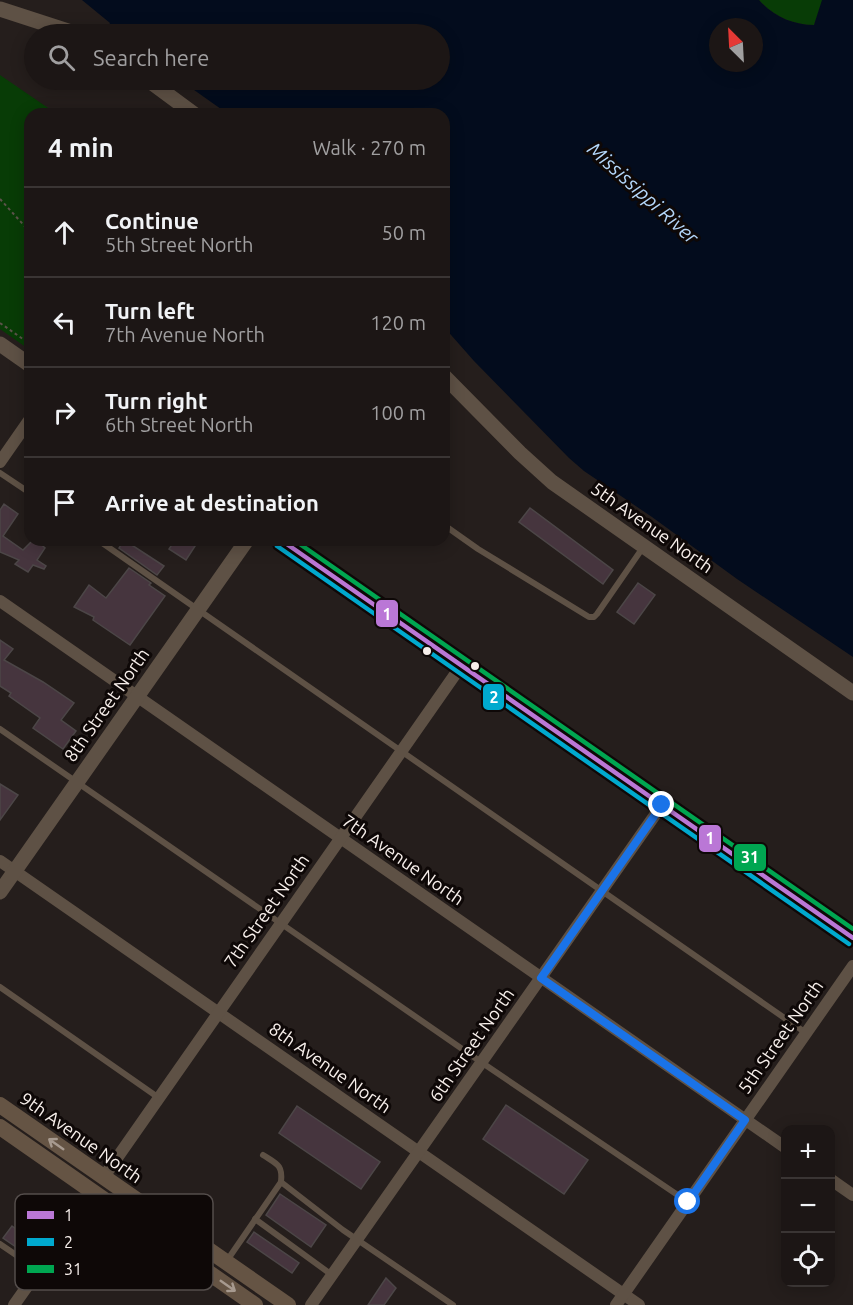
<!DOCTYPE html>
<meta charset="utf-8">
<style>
:root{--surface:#1c1615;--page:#251f1e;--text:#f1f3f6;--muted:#a09fa0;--line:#3a3534}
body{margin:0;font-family:Ubuntu,sans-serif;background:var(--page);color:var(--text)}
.controls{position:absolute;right:18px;bottom:18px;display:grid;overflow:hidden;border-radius:12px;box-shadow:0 3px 15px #0003}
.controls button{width:54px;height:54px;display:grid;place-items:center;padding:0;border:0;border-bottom:2px solid var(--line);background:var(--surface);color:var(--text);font:30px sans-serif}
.compass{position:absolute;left:709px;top:18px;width:54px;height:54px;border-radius:50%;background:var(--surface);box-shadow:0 3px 15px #0003;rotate:336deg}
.stop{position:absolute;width:18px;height:18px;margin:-14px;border:4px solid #1a73e8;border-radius:50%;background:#fff}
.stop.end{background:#1a73e8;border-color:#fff;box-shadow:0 2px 6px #0008}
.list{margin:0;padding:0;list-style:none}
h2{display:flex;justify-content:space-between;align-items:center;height:78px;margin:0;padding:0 24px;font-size:26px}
h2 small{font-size:20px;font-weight:400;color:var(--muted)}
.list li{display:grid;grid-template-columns:39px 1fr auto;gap:18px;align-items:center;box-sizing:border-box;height:90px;padding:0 24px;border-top:2px solid var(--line)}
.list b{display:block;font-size:22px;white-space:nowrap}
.list p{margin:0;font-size:20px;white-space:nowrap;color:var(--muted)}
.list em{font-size:20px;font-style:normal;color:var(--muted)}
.icon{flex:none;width:33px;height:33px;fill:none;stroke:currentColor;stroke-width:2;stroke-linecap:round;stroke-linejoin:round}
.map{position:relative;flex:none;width:853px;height:1305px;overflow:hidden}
.search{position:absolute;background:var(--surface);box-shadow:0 3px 15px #0003;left:24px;top:24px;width:426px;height:66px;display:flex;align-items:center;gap:15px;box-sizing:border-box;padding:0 21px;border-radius:33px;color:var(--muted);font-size:22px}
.panel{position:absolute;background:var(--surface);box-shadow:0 3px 15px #0003;left:24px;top:108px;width:426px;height:438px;border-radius:18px}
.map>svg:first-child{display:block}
.green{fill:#083c06}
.water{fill:#030c1d;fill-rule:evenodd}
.building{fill:#46353e;stroke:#4c4647;stroke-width:1.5}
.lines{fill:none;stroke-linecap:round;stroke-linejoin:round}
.path{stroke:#5d534b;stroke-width:2;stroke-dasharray:3 3;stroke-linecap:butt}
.service{stroke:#5e5145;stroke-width:6}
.minor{stroke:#5e5145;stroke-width:12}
.tertiary{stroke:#5e5145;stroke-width:15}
.secondary{stroke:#655444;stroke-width:16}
.bus-1-casing{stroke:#0e0807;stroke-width:9}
.bus-2-casing{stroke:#0e0807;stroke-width:9}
.bus-3-casing{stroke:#0e0807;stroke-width:9}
.bus-1{stroke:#ba77d6;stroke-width:4.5}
.bus-2{stroke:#00a9ce;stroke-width:4.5}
.bus-3{stroke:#00a651;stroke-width:4.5}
.oneway{stroke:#a79a8f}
.route{stroke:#1a73e8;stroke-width:8}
.bus-dot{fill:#f7efeb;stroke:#0e0807;stroke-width:2}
.labels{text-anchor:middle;stroke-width:6;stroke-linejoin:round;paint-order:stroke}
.street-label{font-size:18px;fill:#f7efeb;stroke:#0e0807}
.water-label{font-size:20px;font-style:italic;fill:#b4d7fa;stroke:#0e0807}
.key{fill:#0e0807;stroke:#544d4b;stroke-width:1.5}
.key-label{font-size:16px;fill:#f7efeb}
.line-badge{stroke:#0e0807;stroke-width:2}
.badge-label{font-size:16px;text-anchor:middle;font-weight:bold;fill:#fff}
</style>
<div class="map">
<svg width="853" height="1305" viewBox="0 0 853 1305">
<rect width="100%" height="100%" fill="#251e1c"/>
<g class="green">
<path d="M759,0H822V2L814,25C793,25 773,16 759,0Z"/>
<polygon points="0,75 57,114 30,114 30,350 0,329"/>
</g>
<path class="water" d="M82,0H759C773,16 793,25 814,25L822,0H853V657L737,579L652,517L584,471L569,458L474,361L444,327V114H228L180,80H440V34H118L107,29L110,23ZM718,27H754V63H718Z"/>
<g class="building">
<polygon points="4,504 18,514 3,536 23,550 33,540 36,540 45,548 37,560 46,566 44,569 33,565 28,572 15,564 19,560 0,552 0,510"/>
<polygon points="530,508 613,570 603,584 519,522"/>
<polygon points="124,540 164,566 157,575 119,548"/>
<polygon points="175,540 199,540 186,560 169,549"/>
<polygon points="129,568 151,583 149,585 165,596 130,645 93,620 94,617 74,607 89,585 106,598"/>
<polygon points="638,583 655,595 634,624 617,612"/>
<polygon points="0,640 13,649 4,660 43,682 74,703 61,720 76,731 63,749 33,728 40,718 9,696 11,693 0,686"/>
<polygon points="0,784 18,795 0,820"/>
<polygon points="506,1105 588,1160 564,1194 483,1139"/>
<polygon points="297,1106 380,1162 361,1189 279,1133"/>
<polygon points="280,1194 326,1225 311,1247 266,1215"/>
<polygon points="12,1226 24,1235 16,1247 3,1238"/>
<polygon points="254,1232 299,1263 292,1273 247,1242"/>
<polygon points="386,1278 396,1288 384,1305 368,1305"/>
</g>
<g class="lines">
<g class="path">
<polyline points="0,199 30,232"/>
<polyline points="0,323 30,344"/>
</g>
<g class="service">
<polyline points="0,473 30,493"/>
<polyline points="444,525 478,549 589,617 594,617 597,614 644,546"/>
<polyline points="98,540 806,1033"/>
<polyline points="0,729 481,1062 688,1202"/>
<polyline points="0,987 159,1098"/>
<path d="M263,1155C277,1164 283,1165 281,1182"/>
<polyline points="255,1219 332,1275"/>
<polyline points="0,1244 38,1270"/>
<polyline points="226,1262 281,1182 343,1230 453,1305"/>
</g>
<g class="minor">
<polyline points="0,462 30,419"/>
<polyline points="0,601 786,1148"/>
<polyline points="0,861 639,1305"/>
<polyline points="103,1178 461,666"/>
<polyline points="830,1179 853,1195"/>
<polyline points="14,1305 94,1192"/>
<polyline points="311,1305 662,805"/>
<polyline points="616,1305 853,966"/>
</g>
<g class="tertiary">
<polyline points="0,9 77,34"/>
<polyline points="148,80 194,114"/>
<polyline points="0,344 30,365"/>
<polyline points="444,376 520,453 552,482 853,693"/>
<polyline points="281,540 853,938"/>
<polyline points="0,892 247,540"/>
</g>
<g class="secondary">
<polyline points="0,1105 288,1305"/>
<polyline points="0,1127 255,1305"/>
</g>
<g class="bus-1-casing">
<polyline id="bus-1" points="281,540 853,938"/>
</g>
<g class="bus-2-casing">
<polyline id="bus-2" points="277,546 849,944"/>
</g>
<g class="bus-3-casing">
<polyline id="bus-3" points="294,540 853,929"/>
</g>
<use href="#bus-1" class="bus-1"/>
<use href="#bus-2" class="bus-2"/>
<use href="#bus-3" class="bus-3"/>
</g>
<defs><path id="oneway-shaft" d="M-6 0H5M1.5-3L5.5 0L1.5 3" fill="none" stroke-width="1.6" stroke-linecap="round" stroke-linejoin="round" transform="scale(1.5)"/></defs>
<g class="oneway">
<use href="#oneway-shaft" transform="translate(56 1144) rotate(-145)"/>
<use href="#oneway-shaft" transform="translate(228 1286) rotate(35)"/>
</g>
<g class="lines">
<polyline class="route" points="662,805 541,978 745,1120 688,1202"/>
</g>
<g class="bus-dot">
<circle cx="427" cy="651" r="5"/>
<circle cx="475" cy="666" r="5"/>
</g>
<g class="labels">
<g class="street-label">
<text transform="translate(652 528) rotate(35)" y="6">5th Avenue North</text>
<text transform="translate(107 705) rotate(-55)" y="6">8th Street North</text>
<text transform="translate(403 860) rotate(35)" y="6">7th Avenue North</text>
<text transform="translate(267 911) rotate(-55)" y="6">7th Street North</text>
<text transform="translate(781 1037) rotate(-55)" y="6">5th Street North</text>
<text transform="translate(472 1045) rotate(-55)" y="6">6th Street North</text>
<text transform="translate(330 1068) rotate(35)" y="6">8th Avenue North</text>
<text transform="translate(81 1138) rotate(35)" y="6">9th Avenue North</text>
</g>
<g class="water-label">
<text transform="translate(643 193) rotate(42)" y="7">Mississippi River</text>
</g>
</g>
<rect x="15" y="1194" width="198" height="96" rx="9" class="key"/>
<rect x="27" y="1211" width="27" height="8" fill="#ba77d6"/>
<rect x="27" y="1238" width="27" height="8" fill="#00a9ce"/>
<rect x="27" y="1265" width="27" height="8" fill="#00a651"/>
<g class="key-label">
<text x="64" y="1221">1</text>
<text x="64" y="1248">2</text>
<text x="64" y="1275">31</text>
</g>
<g class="line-badge">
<rect x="375" y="599" width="24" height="29" rx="6" fill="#ba77d6"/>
<rect x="482" y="683" width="23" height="28" rx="6" fill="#00a9ce"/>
<rect x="698" y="824" width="24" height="29" rx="6" fill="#ba77d6"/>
<rect x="733" y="843" width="34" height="29" rx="6" fill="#00a651"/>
</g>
<g class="badge-label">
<text x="387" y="620">1</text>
<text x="494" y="703">2</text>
<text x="710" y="844">1</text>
<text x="750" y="863">31</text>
</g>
</svg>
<div class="controls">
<button>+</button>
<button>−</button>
<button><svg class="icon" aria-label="locate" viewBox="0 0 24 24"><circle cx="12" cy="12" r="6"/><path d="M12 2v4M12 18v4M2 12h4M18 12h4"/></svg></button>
</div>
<svg class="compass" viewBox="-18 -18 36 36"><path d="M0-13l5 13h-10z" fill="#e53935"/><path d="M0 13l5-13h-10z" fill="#a09fa0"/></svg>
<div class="stop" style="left:688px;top:1202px"></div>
<div class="stop end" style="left:662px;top:805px"></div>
<div class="search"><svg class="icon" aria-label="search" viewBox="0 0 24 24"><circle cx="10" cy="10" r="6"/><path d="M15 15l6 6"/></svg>Search here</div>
<section class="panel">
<h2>4 min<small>Walk · 270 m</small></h2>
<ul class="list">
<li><svg class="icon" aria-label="ahead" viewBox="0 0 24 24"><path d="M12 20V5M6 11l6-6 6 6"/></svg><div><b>Continue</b><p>5th Street North</p></div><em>50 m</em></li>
<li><svg class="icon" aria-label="left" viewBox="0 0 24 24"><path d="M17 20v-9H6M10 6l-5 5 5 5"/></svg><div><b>Turn left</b><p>7th Avenue North</p></div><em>120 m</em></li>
<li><svg class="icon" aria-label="right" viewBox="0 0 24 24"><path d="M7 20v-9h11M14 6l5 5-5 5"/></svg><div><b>Turn right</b><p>6th Street North</p></div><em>100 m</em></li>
<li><svg class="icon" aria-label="arrive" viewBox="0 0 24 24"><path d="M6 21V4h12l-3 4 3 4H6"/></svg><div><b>Arrive at destination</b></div></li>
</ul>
</section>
</div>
